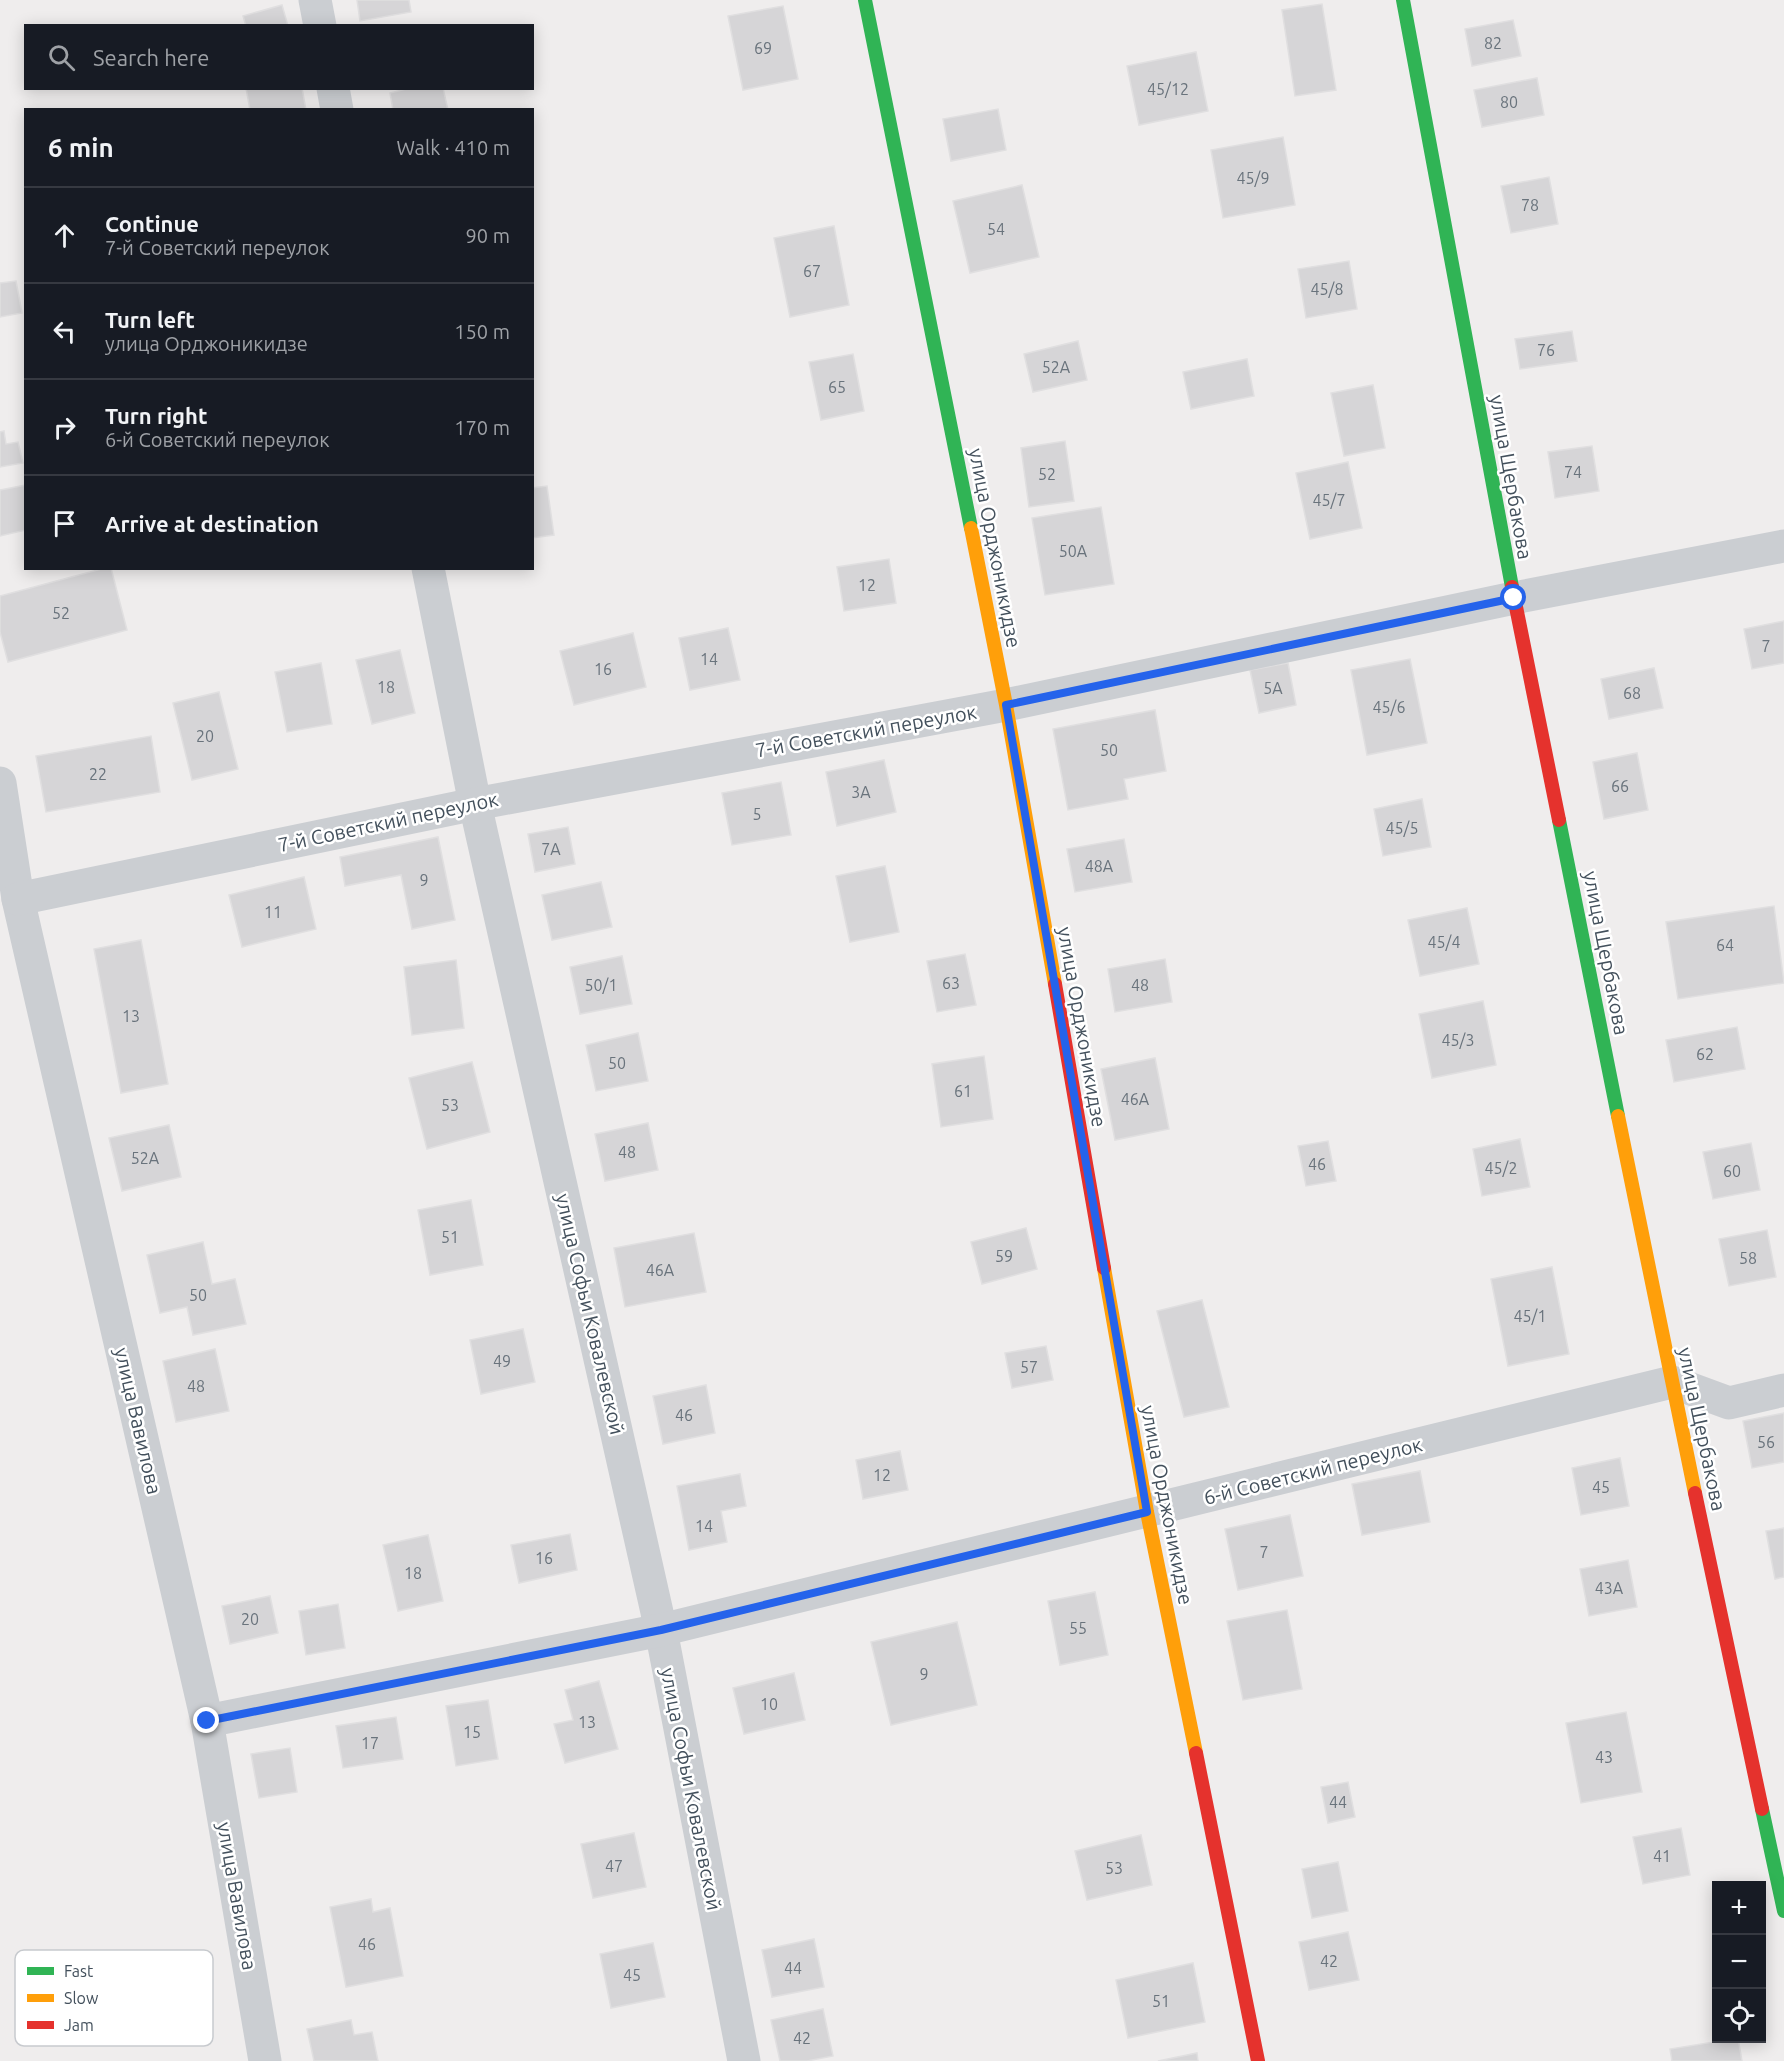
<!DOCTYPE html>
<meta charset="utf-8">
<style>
:root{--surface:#171b24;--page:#242831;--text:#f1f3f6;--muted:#9ea1a6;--line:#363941}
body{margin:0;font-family:Ubuntu,sans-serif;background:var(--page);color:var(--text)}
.controls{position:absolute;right:18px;bottom:18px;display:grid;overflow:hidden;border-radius:0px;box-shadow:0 3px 15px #0003}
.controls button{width:54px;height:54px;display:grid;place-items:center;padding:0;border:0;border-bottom:2px solid var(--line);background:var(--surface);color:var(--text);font:30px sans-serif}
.stop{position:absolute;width:18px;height:18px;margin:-14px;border:4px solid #2563eb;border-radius:50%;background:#fff}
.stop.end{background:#2563eb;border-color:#fff;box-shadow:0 2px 6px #0008}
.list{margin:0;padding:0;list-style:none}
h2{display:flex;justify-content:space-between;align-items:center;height:78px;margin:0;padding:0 24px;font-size:26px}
h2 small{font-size:20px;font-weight:400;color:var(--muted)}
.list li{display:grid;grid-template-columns:39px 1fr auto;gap:18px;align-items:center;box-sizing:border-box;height:96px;padding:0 24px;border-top:2px solid var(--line)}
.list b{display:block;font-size:22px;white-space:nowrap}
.list p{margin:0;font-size:20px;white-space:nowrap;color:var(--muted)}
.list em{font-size:20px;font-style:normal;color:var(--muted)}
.icon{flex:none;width:33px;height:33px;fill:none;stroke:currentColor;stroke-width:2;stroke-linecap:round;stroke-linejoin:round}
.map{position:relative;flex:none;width:1784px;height:2061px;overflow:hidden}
.search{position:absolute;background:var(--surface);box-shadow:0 3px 15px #0003;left:24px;top:24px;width:510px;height:66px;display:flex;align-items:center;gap:15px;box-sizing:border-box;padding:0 21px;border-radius:0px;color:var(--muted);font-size:22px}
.panel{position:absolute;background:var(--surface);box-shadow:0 3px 15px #0003;left:24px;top:108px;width:510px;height:462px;border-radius:0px}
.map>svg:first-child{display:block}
.building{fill:#d6d5d7;stroke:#e0dfe0;stroke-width:1.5}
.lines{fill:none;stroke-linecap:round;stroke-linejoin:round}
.street{stroke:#cbced2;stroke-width:33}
.fast{stroke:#30b455;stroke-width:14}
.slow{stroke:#ff9f0a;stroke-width:14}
.jam{stroke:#e5322d;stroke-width:14}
.route{stroke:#2563eb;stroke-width:8}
.labels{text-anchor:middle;stroke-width:5;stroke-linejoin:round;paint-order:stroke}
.number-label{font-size:16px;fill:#69737c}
.street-label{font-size:20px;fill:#43505c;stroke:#fff}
.key{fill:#fff;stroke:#c7cace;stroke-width:1.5}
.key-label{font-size:16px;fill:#43505c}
</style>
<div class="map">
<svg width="1784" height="2061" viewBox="0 0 1784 2061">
<rect width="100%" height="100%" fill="#efeded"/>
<g class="building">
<polygon points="357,0 409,0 411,12 360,21"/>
<polygon points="1322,4 1336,90 1295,96 1282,10"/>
<polygon points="282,5 288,26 246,26 243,16"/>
<polygon points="783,6 798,79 743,90 728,16"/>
<polygon points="1513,20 1521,56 1472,66 1465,29"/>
<polygon points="1196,52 1208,111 1139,125 1127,66"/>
<polygon points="1537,78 1544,115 1482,127 1474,90"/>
<polygon points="246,88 302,88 306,110 250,110"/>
<polygon points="410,88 443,88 448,110 393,110 390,93"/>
<polygon points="998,109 1006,150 951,161 943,119"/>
<polygon points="1283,137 1295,205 1223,218 1211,150"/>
<polygon points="1549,177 1558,224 1511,233 1501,186"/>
<polygon points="1022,185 1039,257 970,273 953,201"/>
<polygon points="834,226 849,305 790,317 774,238"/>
<polygon points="1349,261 1357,309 1306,318 1298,269"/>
<polygon points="16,281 22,313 0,317 0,283"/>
<polygon points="1572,331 1577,361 1520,369 1515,339"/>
<polygon points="1078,341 1087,380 1033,392 1024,354"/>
<polygon points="853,354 864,411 821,420 809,362"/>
<polygon points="1247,359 1254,396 1191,409 1183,372"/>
<polygon points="1373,385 1385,448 1344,456 1331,393"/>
<polygon points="4,431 6,444 18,442 23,463 0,467 0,432"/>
<polygon points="1065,441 1074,501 1029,507 1021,448"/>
<polygon points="1592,446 1599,491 1555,498 1548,452"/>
<polygon points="1348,462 1362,528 1310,539 1296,473"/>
<polygon points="26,485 26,530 0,536 0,490"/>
<polygon points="547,486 554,535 532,538 532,488"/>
<polygon points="1101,507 1114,584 1045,595 1032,518"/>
<polygon points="889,559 896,603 844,611 837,567"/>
<polygon points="105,568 111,568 127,630 8,662 0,632 0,596"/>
<polygon points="1784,621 1784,663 1752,669 1744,629"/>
<polygon points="728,628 740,680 690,690 679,638"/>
<polygon points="633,633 646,687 574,705 560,651"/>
<polygon points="400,650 415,713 372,724 356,660"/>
<polygon points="1410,659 1427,743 1367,755 1351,670"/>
<polygon points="321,663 332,724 287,732 275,672"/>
<polygon points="1288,663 1296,705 1259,713 1250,670"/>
<polygon points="1654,668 1663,708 1609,719 1601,679"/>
<polygon points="219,692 238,769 192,780 173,703"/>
<polygon points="1155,710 1166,771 1124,779 1128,799 1068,810 1053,729"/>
<polygon points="151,736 160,792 46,812 36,756"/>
<polygon points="1637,753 1648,810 1604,819 1593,762"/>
<polygon points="884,760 896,812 837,826 826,772"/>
<polygon points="781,782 791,835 732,845 722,793"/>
<polygon points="1422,799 1431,847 1383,856 1374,809"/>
<polygon points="568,827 575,864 535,872 528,834"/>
<polygon points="438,837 455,920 412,929 401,875 345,886 340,857"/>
<polygon points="1124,839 1132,882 1075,892 1067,849"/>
<polygon points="885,866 899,932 850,942 836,876"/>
<polygon points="304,877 316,929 242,947 229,895"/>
<polygon points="601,882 612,927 552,940 542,895"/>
<polygon points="1774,906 1784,983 1678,999 1666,922"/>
<polygon points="1467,908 1479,964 1420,976 1408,920"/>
<polygon points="141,940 168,1084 121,1093 94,949"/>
<polygon points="965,954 976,1005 937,1012 927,961"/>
<polygon points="622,956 632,1004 580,1014 570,967"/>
<polygon points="1165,959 1172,1002 1115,1012 1108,969"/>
<polygon points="456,960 464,1028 412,1035 404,967"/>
<polygon points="1483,1001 1496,1065 1432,1078 1419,1014"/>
<polygon points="1737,1027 1745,1069 1674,1082 1666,1040"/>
<polygon points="638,1033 648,1081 596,1091 586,1045"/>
<polygon points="984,1056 993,1119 941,1127 932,1064"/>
<polygon points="1155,1058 1169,1129 1115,1140 1101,1069"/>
<polygon points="472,1062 490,1132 427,1149 409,1078"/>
<polygon points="648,1123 658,1170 605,1181 595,1134"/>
<polygon points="169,1125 181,1177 122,1191 109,1138"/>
<polygon points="1520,1139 1530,1187 1482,1196 1473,1149"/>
<polygon points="1328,1141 1336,1181 1306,1186 1298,1146"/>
<polygon points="1751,1143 1760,1190 1713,1199 1703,1152"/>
<polygon points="471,1200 483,1265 430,1275 418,1210"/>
<polygon points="1026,1228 1037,1269 982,1284 971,1242"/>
<polygon points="1767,1230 1776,1277 1729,1286 1719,1239"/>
<polygon points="694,1233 706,1292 625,1307 614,1248"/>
<polygon points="203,1242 212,1284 235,1279 246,1324 193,1335 187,1307 160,1313 147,1255"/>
<polygon points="1552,1267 1569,1354 1508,1366 1491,1279"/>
<polygon points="1202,1300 1229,1407 1184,1417 1157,1311"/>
<polygon points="523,1329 535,1382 481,1394 470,1340"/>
<polygon points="1046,1346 1053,1380 1012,1388 1005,1353"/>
<polygon points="215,1349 229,1411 176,1422 163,1361"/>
<polygon points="706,1385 715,1433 663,1444 653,1396"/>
<polygon points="1784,1413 1784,1462 1752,1468 1743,1421"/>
<polygon points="900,1451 908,1490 863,1499 856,1460"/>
<polygon points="1620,1458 1629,1506 1581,1515 1572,1468"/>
<polygon points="1420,1471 1430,1522 1362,1535 1352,1484"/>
<polygon points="740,1474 746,1506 721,1511 727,1542 689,1550 677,1486"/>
<polygon points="1290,1515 1303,1576 1238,1590 1225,1529"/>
<polygon points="1784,1528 1784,1577 1775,1579 1766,1531"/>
<polygon points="570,1534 577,1570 519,1583 511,1545"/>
<polygon points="428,1535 443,1601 398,1611 383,1545"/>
<polygon points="1628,1560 1637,1607 1589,1616 1580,1569"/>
<polygon points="1095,1592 1108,1655 1060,1665 1048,1601"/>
<polygon points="270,1596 278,1633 230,1644 222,1606"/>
<polygon points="338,1604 345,1648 306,1655 299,1611"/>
<polygon points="1287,1610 1302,1689 1243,1700 1227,1621"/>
<polygon points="957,1622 977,1705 891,1725 871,1642"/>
<polygon points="794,1673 805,1720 744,1734 733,1688"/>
<polygon points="599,1681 618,1749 565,1763 554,1724 573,1720 565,1690"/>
<polygon points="488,1700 498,1759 456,1766 446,1706"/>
<polygon points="1626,1712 1642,1792 1581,1803 1566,1723"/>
<polygon points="396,1717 403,1759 343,1768 336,1726"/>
<polygon points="290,1748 297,1792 259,1798 251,1754"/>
<polygon points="1348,1782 1355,1817 1328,1823 1321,1787"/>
<polygon points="1681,1828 1690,1875 1643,1884 1633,1837"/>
<polygon points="634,1833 646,1887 593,1898 581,1844"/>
<polygon points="1141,1835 1152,1885 1087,1900 1075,1851"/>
<polygon points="1338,1862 1348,1911 1312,1918 1302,1869"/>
<polygon points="371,1899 373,1912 390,1908 403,1976 346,1987 330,1907"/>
<polygon points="1348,1932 1359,1980 1309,1990 1299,1942"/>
<polygon points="814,1939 824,1987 772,1997 762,1950"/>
<polygon points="653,1943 665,1997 611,2008 600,1954"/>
<polygon points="1193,1963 1205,2022 1128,2038 1116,1980"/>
<polygon points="823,2009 833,2056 807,2061 780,2061 771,2020"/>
<polygon points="351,2020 354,2035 372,2032 378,2061 314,2061 307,2029"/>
<polygon points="1738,2038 1742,2061 1672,2061 1670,2049"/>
<polygon points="1197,2053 1198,2061 1158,2061"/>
</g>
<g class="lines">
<g class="street">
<polyline points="315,0 320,26"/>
<polyline points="333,88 337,110"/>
<polyline points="428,568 475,804 661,1630 744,2061"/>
<polyline points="0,783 18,899 207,1721 265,2061"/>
<polyline points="18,899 475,804 1006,705 1514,598 1784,546"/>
<polyline points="207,1721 661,1630 1672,1382 1729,1403 1784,1390"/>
</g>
<g class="fast">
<polyline points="865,0 971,528"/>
<polyline points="1403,0 1512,587"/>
<polyline points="1559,820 1618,1116"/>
<polyline points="1762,1809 1784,1911"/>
</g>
<g class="slow">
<polyline points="971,528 1006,705 1055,984"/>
<polyline points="1618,1116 1695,1493"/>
<polyline points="1104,1268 1147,1512 1196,1753"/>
</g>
<g class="jam">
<polyline points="1512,587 1559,820"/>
<polyline points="1055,984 1104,1268"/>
<polyline points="1695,1493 1762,1809"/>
<polyline points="1196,1753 1258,2061"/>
</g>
</g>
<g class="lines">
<polyline class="route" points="207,1721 661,1630 1147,1512 1006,705 1514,598"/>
</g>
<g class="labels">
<g class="number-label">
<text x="1493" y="49">82</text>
<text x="763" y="54">69</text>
<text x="1168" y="95">45/12</text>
<text x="1509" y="108">80</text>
<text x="1253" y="184">45/9</text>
<text x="1530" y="211">78</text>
<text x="996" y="235">54</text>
<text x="812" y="277">67</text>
<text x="1327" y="295">45/8</text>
<text x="1546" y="356">76</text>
<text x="1056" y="373">52А</text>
<text x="837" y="393">65</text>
<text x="1573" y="478">74</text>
<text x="1047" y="480">52</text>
<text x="1329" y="506">45/7</text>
<text x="1073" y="557">50А</text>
<text x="867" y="591">12</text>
<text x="61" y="619">52</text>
<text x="1766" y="652">7</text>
<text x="709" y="665">14</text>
<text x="603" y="675">16</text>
<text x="386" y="693">18</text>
<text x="1273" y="694">5А</text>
<text x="1632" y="699">68</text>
<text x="1389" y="713">45/6</text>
<text x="205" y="742">20</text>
<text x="1109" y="756">50</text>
<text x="98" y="780">22</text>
<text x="1620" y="792">66</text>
<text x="861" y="798">3А</text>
<text x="757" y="820">5</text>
<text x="1402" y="834">45/5</text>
<text x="551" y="855">7А</text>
<text x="1099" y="872">48А</text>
<text x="424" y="886">9</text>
<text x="273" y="918">11</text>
<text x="1444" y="948">45/4</text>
<text x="1725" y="951">64</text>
<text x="951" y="989">63</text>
<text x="601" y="991">50/1</text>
<text x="1140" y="991">48</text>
<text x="131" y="1022">13</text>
<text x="1458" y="1046">45/3</text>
<text x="1705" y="1060">62</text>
<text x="617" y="1069">50</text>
<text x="963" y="1097">61</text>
<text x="1135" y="1105">46А</text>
<text x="450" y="1111">53</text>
<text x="627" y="1158">48</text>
<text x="145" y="1164">52А</text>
<text x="1317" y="1170">46</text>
<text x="1501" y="1174">45/2</text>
<text x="1732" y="1177">60</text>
<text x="450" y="1243">51</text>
<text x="1004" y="1262">59</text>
<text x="1748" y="1264">58</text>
<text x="660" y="1276">46А</text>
<text x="198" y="1301">50</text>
<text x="1530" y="1322">45/1</text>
<text x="502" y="1367">49</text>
<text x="1029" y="1373">57</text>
<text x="196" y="1392">48</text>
<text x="684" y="1421">46</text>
<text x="1766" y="1448">56</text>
<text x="882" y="1481">12</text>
<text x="1601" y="1493">45</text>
<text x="704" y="1532">14</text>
<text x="1264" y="1558">7</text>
<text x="544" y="1564">16</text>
<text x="413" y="1579">18</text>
<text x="1609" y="1594">43А</text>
<text x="250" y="1625">20</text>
<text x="1078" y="1634">55</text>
<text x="924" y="1680">9</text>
<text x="769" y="1710">10</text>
<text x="587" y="1728">13</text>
<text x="472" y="1738">15</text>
<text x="370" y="1749">17</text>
<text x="1604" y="1763">43</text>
<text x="1338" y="1808">44</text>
<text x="1662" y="1862">41</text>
<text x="614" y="1872">47</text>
<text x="1114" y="1874">53</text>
<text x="367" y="1950">46</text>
<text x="1329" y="1967">42</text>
<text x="793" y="1974">44</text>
<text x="632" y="1981">45</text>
<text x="1161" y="2007">51</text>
<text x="802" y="2044">42</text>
</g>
<g class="street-label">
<text transform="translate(1511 477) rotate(80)" y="7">улица Щербакова</text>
<text transform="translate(995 548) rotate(79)" y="7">улица Орджоникидзе</text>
<text transform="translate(866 731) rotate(-10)" y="7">7-й Советский переулок</text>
<text transform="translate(388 822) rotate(-12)" y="7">7-й Советский переулок</text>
<text transform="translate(1606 953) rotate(79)" y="7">улица Щербакова</text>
<text transform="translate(1082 1027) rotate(80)" y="7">улица Орджоникидзе</text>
<text transform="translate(590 1314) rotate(77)" y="7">улица Софьи Ковалевской</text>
<text transform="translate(138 1421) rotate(77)" y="7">улица Вавилова</text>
<text transform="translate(1702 1429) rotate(78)" y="7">улица Щербакова</text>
<text transform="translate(1313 1471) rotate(-14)" y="7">6-й Советский переулок</text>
<text transform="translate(1167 1505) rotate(79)" y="7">улица Орджоникидзе</text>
<text transform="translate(691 1789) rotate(79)" y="7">улица Софьи Ковалевской</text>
<text transform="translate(237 1896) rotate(80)" y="7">улица Вавилова</text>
</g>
</g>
<rect x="15" y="1950" width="198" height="96" rx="9" class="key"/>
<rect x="27" y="1967" width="27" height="8" fill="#30b455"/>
<rect x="27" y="1994" width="27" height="8" fill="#ff9f0a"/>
<rect x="27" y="2021" width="27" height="8" fill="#e5322d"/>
<g class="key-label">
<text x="64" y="1977">Fast</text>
<text x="64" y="2004">Slow</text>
<text x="64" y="2031">Jam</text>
</g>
</svg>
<div class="controls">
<button>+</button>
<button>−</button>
<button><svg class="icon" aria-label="locate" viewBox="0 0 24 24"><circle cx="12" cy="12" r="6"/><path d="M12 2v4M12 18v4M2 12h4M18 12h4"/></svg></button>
</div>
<div class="stop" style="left:1514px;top:598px"></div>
<div class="stop end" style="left:207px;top:1721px"></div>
<div class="search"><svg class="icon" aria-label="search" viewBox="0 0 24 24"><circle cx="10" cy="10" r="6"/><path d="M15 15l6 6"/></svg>Search here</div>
<section class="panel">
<h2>6 min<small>Walk · 410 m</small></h2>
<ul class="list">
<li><svg class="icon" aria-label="ahead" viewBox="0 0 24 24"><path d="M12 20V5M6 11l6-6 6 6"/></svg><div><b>Continue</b><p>7-й Советский переулок</p></div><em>90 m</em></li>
<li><svg class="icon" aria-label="left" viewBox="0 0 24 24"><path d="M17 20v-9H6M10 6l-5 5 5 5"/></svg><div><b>Turn left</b><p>улица Орджоникидзе</p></div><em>150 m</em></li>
<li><svg class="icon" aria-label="right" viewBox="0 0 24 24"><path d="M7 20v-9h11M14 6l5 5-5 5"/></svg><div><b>Turn right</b><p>6-й Советский переулок</p></div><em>170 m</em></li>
<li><svg class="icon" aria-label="arrive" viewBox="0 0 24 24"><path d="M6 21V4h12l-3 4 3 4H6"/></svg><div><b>Arrive at destination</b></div></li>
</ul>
</section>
</div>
